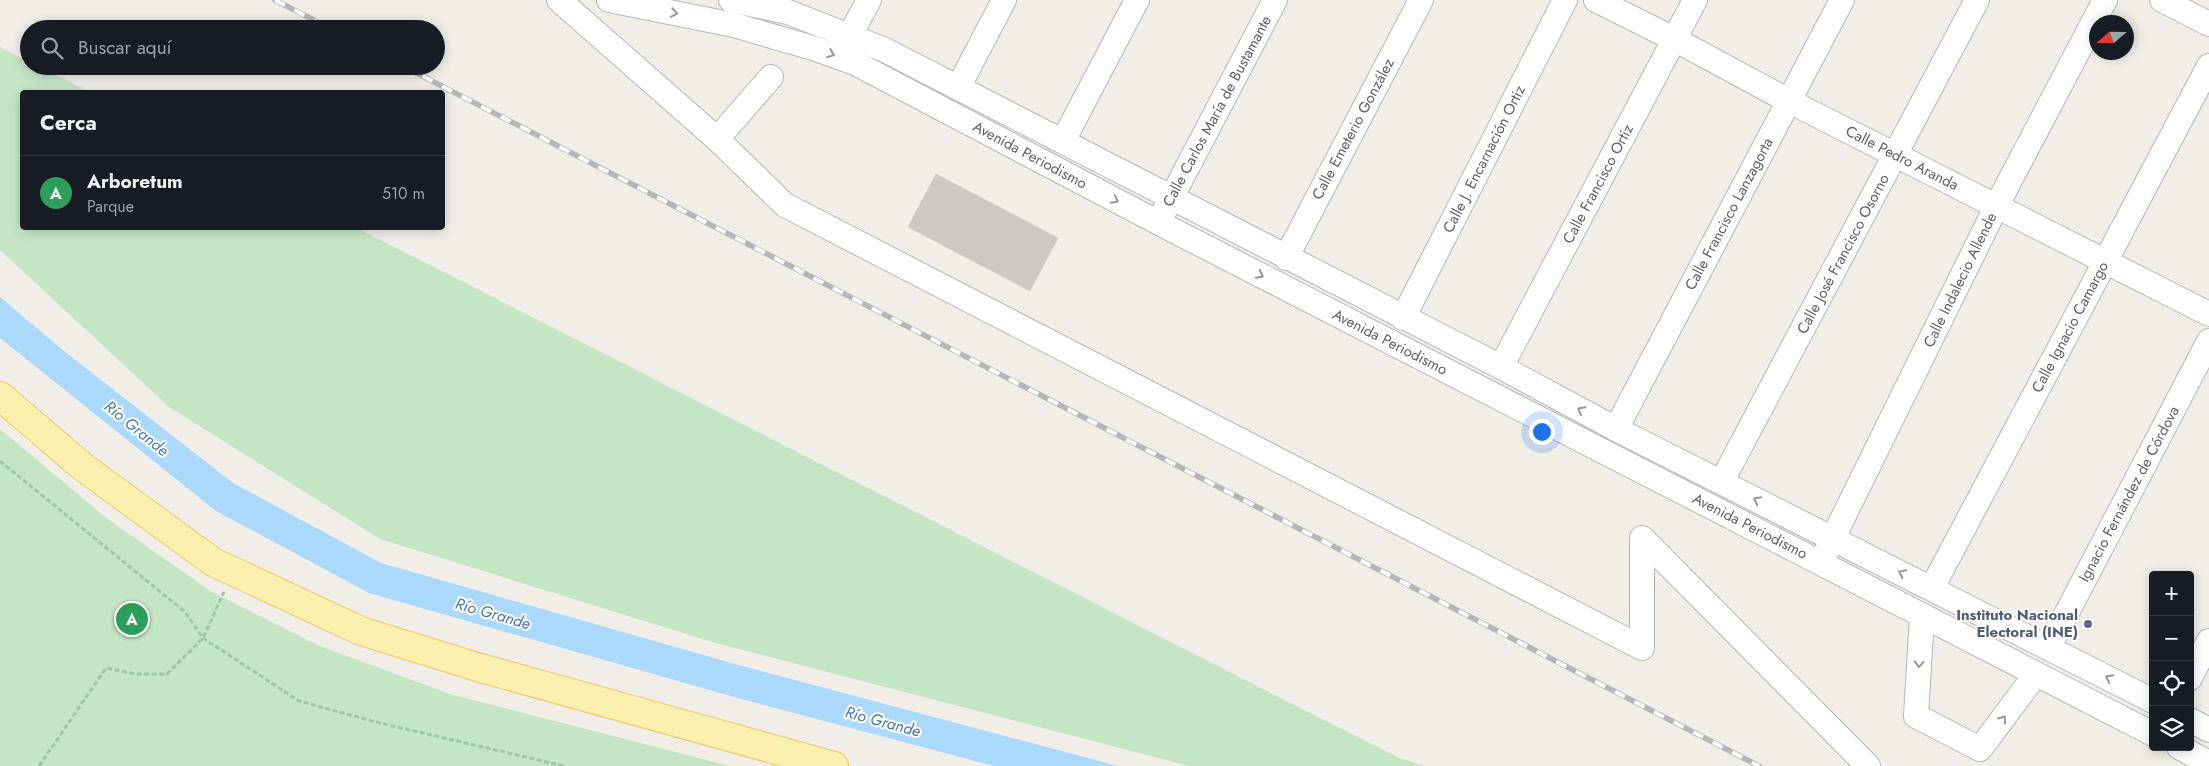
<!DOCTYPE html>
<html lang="es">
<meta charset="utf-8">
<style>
:root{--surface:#171b24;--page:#20242c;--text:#f1f3f6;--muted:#9ea1a6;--line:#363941;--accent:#2563eb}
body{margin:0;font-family:Jost,sans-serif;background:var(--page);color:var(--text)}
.controls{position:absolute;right:15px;bottom:15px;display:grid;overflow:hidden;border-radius:5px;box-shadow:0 2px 12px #0003}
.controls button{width:45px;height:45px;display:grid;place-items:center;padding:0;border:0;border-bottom:1px solid var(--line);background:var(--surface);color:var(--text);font:25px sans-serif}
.compass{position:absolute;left:2089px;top:15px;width:45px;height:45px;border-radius:50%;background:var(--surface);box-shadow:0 2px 12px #0003;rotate:250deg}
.you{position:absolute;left:1541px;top:431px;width:18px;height:18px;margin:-12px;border:4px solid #fff;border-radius:50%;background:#1a73e8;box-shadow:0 0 0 8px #1a73e833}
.badge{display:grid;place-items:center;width:32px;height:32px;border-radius:50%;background:var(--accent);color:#fff;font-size:16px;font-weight:700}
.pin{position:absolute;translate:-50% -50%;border:2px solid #fff;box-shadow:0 1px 5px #0006}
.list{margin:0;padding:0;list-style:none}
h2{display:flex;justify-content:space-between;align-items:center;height:65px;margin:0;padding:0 20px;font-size:21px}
h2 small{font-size:16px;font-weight:400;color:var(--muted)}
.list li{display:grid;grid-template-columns:32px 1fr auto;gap:15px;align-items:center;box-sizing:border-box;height:75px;padding:0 20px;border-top:1px solid var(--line)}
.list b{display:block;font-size:19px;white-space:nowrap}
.list p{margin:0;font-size:16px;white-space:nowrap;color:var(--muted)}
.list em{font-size:16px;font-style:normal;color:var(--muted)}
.icon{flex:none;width:28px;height:28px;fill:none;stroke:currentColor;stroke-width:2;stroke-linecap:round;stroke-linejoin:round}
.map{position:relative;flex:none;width:2209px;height:766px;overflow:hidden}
.search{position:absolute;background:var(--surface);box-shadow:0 2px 12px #0003;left:20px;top:20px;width:425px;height:55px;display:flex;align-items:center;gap:12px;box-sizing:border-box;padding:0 18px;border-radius:28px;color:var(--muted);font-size:19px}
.panel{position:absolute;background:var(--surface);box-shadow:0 2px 12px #0003;left:20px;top:90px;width:425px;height:140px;border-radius:5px}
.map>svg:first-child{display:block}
.green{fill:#c5e6c5}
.water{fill:#abd9fc}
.building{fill:#ccc9c4;stroke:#d5d0c5}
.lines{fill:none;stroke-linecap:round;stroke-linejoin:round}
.minor-casing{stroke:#b4b7bb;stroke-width:26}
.major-casing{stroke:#edc763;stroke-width:30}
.path{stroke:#9ec7aa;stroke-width:3;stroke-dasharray:5 2.5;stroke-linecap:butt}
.minor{stroke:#fff;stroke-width:24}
.major{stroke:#fcf0af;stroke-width:28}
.rail-casing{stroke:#b5b6b7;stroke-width:5.5}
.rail{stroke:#fff;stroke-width:4;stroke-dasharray:11;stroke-linecap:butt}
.oneway{stroke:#96999c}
.service-dot{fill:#5c6f8a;stroke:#fff;stroke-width:2}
.labels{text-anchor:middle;stroke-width:4;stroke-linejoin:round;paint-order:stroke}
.street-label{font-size:15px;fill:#5e6267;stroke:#fff}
.service-label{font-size:15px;font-weight:bold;fill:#4e5e75;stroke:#fff;text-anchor:end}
.water-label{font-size:16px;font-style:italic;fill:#4679af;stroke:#fff}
</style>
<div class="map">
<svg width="2209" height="766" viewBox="0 0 2209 766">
<rect width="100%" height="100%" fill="#f0eee7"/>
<g class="green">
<polygon points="0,47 29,62 29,66 38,66 90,92 22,92 22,228 357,228 1397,757 1425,766 1189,766 712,642 380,539 169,407 0,250"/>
<polygon points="0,429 109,520 212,592 317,645 450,694 730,766 0,766"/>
</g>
<polygon class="water" points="0,297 64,351 233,483 381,563 742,666 1118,766 994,766 734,697 369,593 216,511 0,338"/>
<polygon class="building" points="936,174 1058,238 1030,291 908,227"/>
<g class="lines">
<g class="minor-casing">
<g id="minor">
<polyline points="559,0 717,139 785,205 1642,648 1642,538 1868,766"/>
<polyline points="609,0 734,25 813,48 855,63 1159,223 2153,734"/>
<polyline points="731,0 788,12 885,50 1501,367 1616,429 2153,701"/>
<polyline points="1596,0 1674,39 1789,101 2209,314"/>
<polyline points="2162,0 2209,24"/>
<polyline points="850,35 869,0"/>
<polyline points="958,88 1004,0"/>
<polyline points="717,139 771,77"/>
<polyline points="1063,141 1137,0"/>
<polyline points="1165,210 1275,0"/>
<polyline points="1286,258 1421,0"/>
<polyline points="1403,318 1565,0"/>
<polyline points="1501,367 1695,0"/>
<polyline points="1616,429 1842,0"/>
<polyline points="1722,481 1977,0"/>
<polyline points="1826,552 1997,205 2105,0"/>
<polyline points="1932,588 2209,66"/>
<polyline points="1922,615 1916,716 1980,749 2036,674"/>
<polyline points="2049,647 2209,341"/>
<polyline points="2190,678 2209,641"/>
<polyline points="2190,720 2209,730"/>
<polyline points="2179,747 2209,763"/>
</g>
</g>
<g class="major-casing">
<polyline id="major" points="0,396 83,467 213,562 361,631 477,667 834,766"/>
</g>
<g class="path">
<polyline points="0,461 185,612 203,638 299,701 380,723 564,766"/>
<polyline points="39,766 106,668 136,674 167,674 203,638 224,592"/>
</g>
<use href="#minor" class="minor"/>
<use href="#major" class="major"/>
<g class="rail-casing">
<g id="rail">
<polyline points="275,0 331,29"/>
<polyline points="403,66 1759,766"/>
</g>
</g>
<use href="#rail" class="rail"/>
</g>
<defs><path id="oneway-chevron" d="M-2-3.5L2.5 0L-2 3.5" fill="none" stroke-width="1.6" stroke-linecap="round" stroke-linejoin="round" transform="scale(1.25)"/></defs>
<g class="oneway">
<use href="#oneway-chevron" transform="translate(674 13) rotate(11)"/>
<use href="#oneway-chevron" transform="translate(831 54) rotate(21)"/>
<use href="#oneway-chevron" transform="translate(1115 200) rotate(28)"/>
<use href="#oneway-chevron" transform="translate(1260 275) rotate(27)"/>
<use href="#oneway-chevron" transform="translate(1581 410) rotate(-152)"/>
<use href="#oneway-chevron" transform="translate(1757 500) rotate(-153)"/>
<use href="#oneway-chevron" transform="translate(1902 573) rotate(-154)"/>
<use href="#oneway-chevron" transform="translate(1919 664) rotate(94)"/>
<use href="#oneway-chevron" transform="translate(2109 678) rotate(-153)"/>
<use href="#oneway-chevron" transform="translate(2003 719) rotate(-54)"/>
</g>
<circle class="service-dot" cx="2088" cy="624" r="5"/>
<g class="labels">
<g class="street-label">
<text transform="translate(1217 111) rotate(-62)" y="5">Calle Carlos María de Bustamante</text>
<text transform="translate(1353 129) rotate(-62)" y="5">Calle Emeterio González</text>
<text transform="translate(1030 155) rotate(28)" y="5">Avenida Periodismo</text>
<text transform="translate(1902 158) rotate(27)" y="5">Calle Pedro Aranda</text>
<text transform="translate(1484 159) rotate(-63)" y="5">Calle J. Encarnación Ortiz</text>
<text transform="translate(1598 184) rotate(-62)" y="5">Calle Francisco Ortiz</text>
<text transform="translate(1729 214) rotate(-62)" y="5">Calle Francisco Lanzagorta</text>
<text transform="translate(1843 254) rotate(-62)" y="5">Calle José Francisco Osorno</text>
<text transform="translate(1960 280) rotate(-64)" y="5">Calle Indalecio Allende</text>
<text transform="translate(2070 327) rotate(-62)" y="5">Calle Ignacio Camargo</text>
<text transform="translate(1390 342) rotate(27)" y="5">Avenida Periodismo</text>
<text transform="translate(2129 494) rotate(-62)" y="5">Ignacio Fernández de Córdova</text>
<text transform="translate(1750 526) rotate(27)" y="5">Avenida Periodismo</text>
</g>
<g class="service-label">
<text x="2078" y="620">Instituto Nacional<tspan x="2078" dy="17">Electoral (INE)</tspan></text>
</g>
<g class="water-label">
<text transform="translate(137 428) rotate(39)" y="6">Río Grande</text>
<text transform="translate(493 613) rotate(16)" y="6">Río Grande</text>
<text transform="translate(883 721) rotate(15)" y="6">Río Grande</text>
</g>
</g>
</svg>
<div class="controls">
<button>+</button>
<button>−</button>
<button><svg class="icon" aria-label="locate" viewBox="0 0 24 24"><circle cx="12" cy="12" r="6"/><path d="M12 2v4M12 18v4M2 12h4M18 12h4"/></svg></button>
<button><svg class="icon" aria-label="layers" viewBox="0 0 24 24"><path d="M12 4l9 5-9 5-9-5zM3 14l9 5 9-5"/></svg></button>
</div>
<svg class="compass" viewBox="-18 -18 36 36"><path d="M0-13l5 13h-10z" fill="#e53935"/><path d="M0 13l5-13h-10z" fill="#9ea1a6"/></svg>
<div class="you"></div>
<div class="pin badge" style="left:132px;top:619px;background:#2e9e5b">A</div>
<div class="search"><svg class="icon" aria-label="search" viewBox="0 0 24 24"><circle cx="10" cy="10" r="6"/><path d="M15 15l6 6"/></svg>Buscar aquí</div>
<section class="panel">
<h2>Cerca<small></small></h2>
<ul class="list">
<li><span class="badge" style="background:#2e9e5b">A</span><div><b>Arboretum</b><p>Parque</p></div><em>510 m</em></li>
</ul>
</section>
</div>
